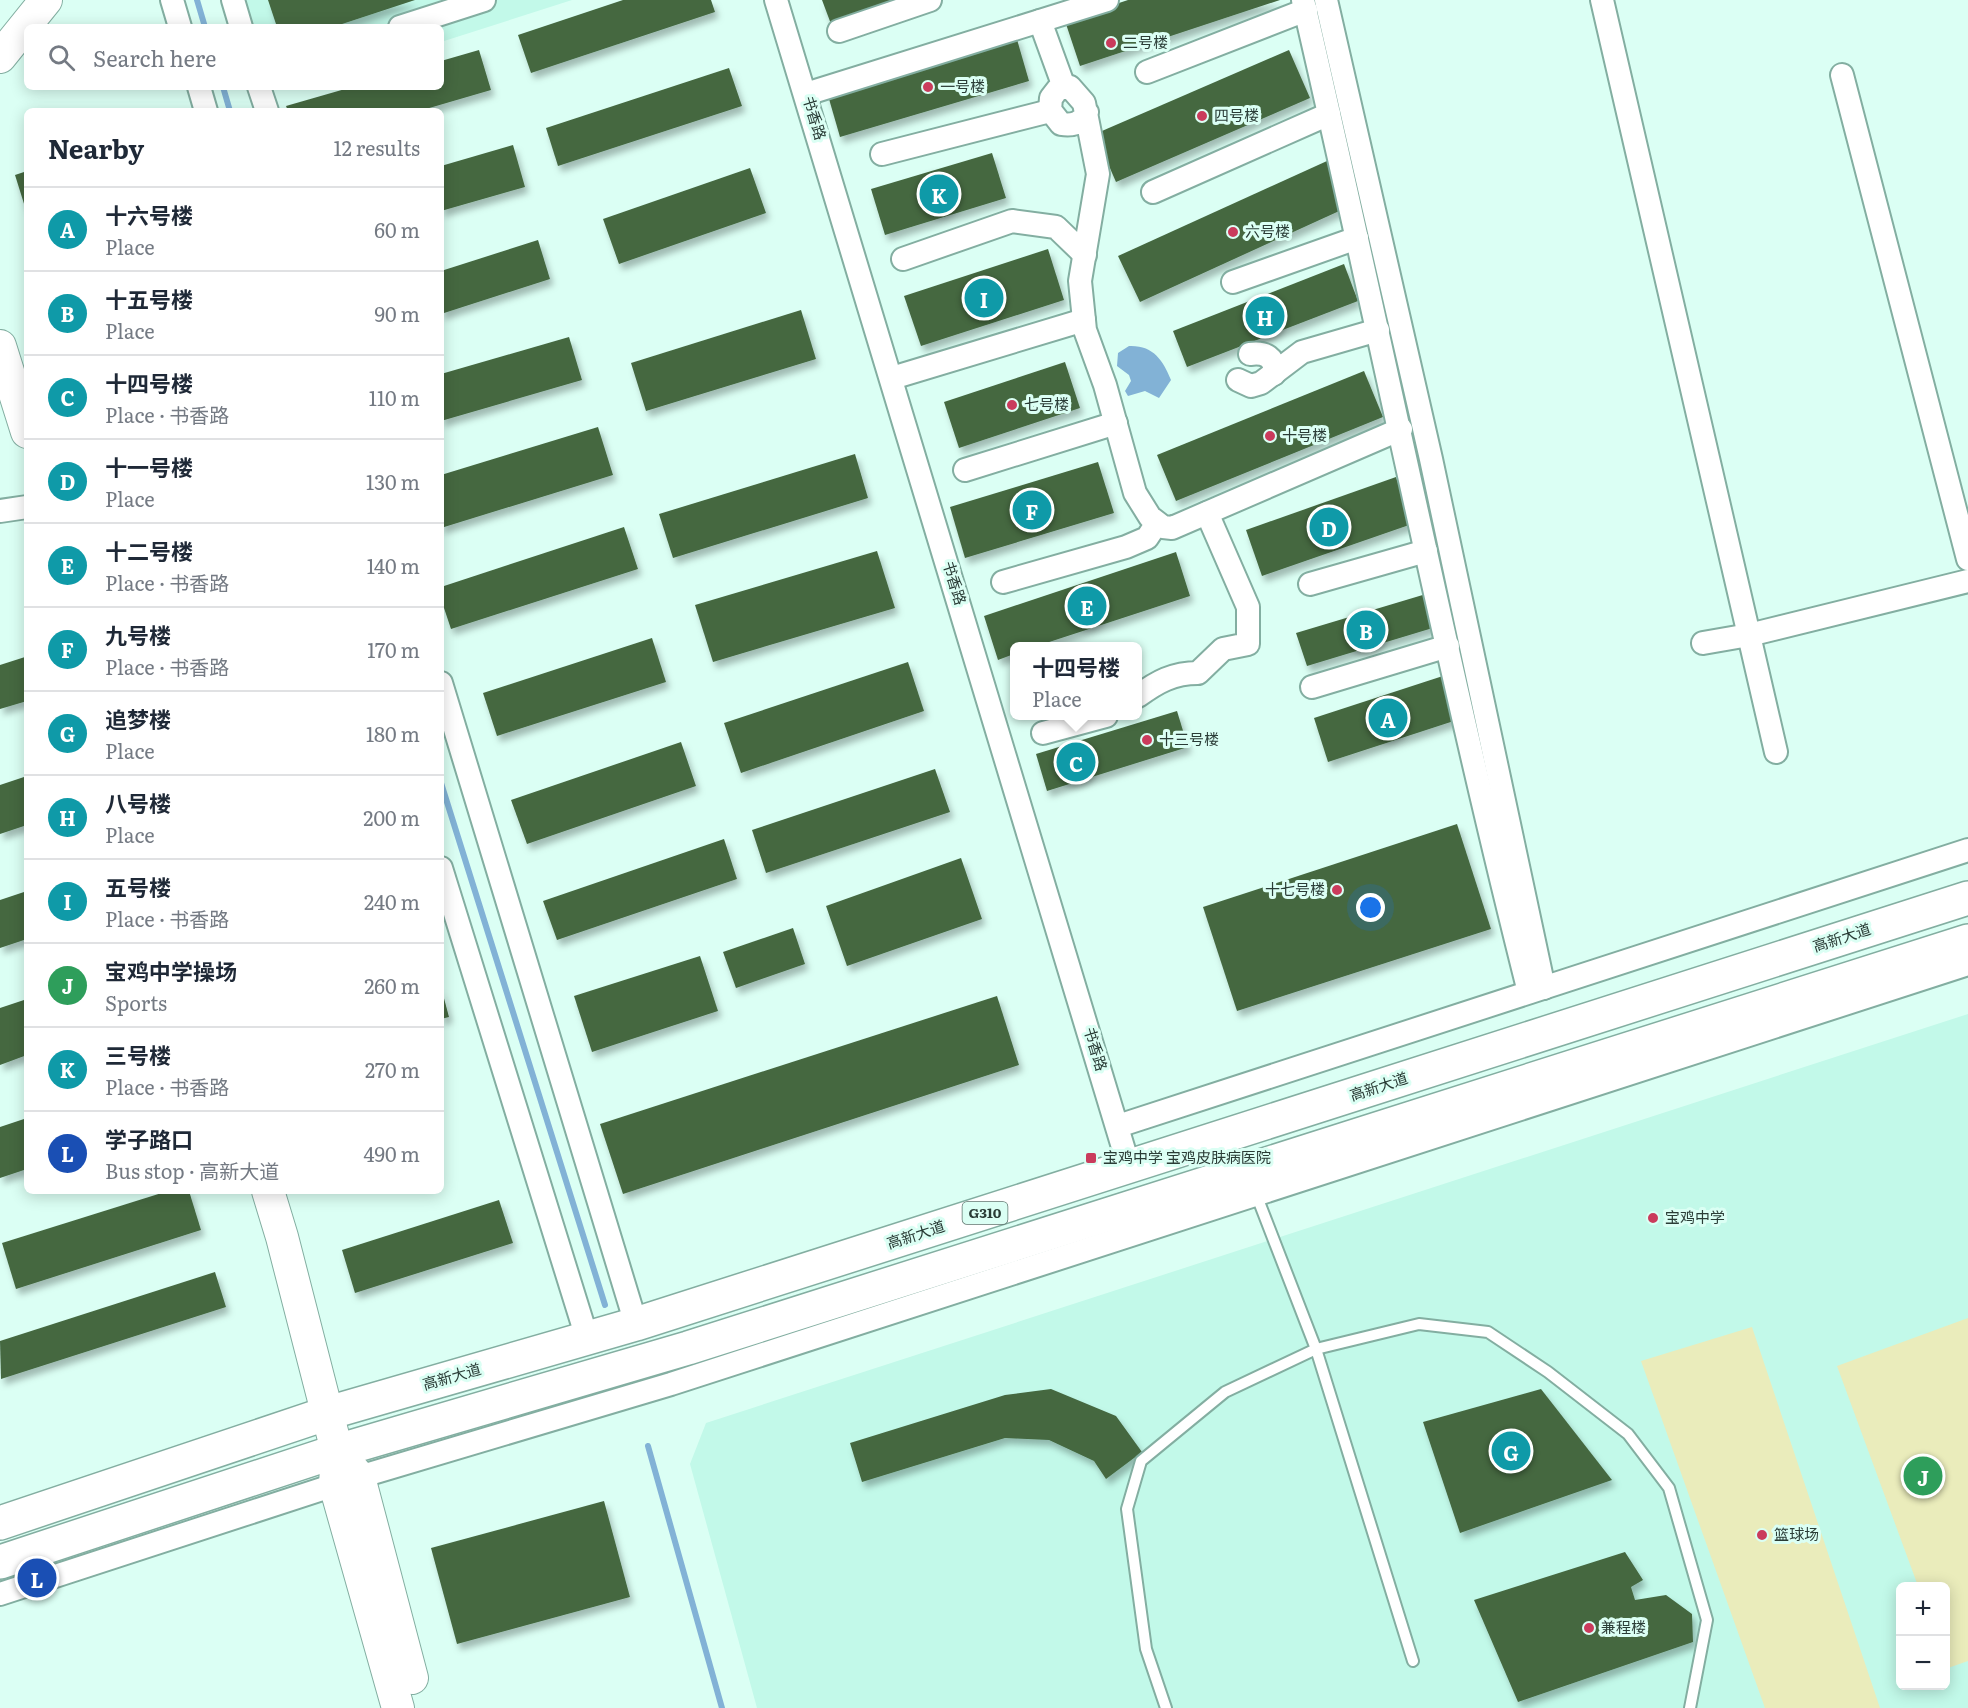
<!DOCTYPE html>
<meta charset="utf-8">
<style>
:root{--surface:#fff;--page:#f6f6f7;--text:#1f2937;--muted:#747a83;--line:#e0e1e3;--accent:#ea580c}
body{margin:0;font-family:Literata,"Noto Sans SC",serif;background:var(--page);color:var(--text)}
.controls{position:absolute;right:18px;bottom:18px;display:grid;overflow:hidden;border-radius:9px;box-shadow:0 3px 15px #0003}
.controls button{width:54px;height:54px;display:grid;place-items:center;padding:0;border:0;border-bottom:2px solid var(--line);background:var(--surface);color:var(--text);font:30px sans-serif}
.you{position:absolute;left:1371px;top:908px;width:21px;height:21px;margin:-15px;border:4px solid #fff;border-radius:50%;background:#1a73e8;box-shadow:0 0 0 9px #1a73e833}
.badge{display:grid;place-items:center;width:39px;height:39px;border-radius:50%;background:var(--accent);color:#fff;font-size:20px;font-weight:700}
.pin{position:absolute;translate:-50% -50%;border:3px solid #fff;box-shadow:0 2px 6px #0006}
.popup{position:absolute;left:1010px;top:642px;width:132px;height:78px;box-sizing:border-box;display:grid;place-content:center;border-radius:9px;background:var(--surface);filter:drop-shadow(0 2px 4px #0005);font-size:20px;white-space:nowrap;color:var(--muted)}
.popup b{font-size:22px;color:var(--text)}
.popup::after{content:'';position:absolute;left:50%;top:100%;margin-left:-12px;border:12px solid transparent;border-top-color:var(--surface)}
.list{margin:0;padding:0;list-style:none}
h2{display:flex;justify-content:space-between;align-items:center;height:78px;margin:0;padding:0 24px;font-size:26px}
h2 small{font-size:20px;font-weight:400;color:var(--muted)}
.list li{display:grid;grid-template-columns:39px 1fr auto;gap:18px;align-items:center;box-sizing:border-box;height:84px;padding:0 24px;border-top:2px solid var(--line)}
.list b{display:block;font-size:22px;white-space:nowrap}
.list p{margin:0;font-size:20px;white-space:nowrap;color:var(--muted)}
.list em{font-size:20px;font-style:normal;color:var(--muted)}
.icon{flex:none;width:33px;height:33px;fill:none;stroke:currentColor;stroke-width:2;stroke-linecap:round;stroke-linejoin:round}
.map{position:relative;flex:none;width:1968px;height:1708px;overflow:hidden}
.search{position:absolute;background:var(--surface);box-shadow:0 3px 15px #0003;left:24px;top:24px;width:420px;height:66px;display:flex;align-items:center;gap:15px;box-sizing:border-box;padding:0 21px;border-radius:9px;color:var(--muted);font-size:22px}
.panel{position:absolute;background:var(--surface);box-shadow:0 3px 15px #0003;left:24px;top:108px;width:420px;height:1086px;border-radius:9px}
.map>svg:first-child{display:block}
.built{fill:#c2f9e9;fill-rule:evenodd}
.green{fill:#eaecbb}
.water{fill:#82b2d6}
.lines{fill:none;stroke-linecap:round;stroke-linejoin:round}
.stream{stroke:#82b2d6;stroke-width:6}
.building{fill:#446841;filter:url(#shadow)}
.service-casing{stroke:#83aea1;stroke-width:14}
.minor-casing{stroke:#83aea1;stroke-width:26}
.secondary-casing{stroke:#83aea1;stroke-width:34}
.trunk-casing{stroke:#83aea1;stroke-width:36}
.service{stroke:#fff;stroke-width:10}
.minor{stroke:#fff;stroke-width:22}
.secondary{stroke:#fff;stroke-width:32}
.trunk{stroke:#fff;stroke-width:33}
.poi-dot{fill:#ca3b5c;stroke:#dbfff4;stroke-width:2}
.labels{text-anchor:middle;stroke-width:6;stroke-linejoin:round;paint-order:stroke}
.shield{fill:#dbfff4;stroke:#5f766f;stroke-width:1.5}
.shield-label{font-size:14px;font-weight:bold;fill:#2a3c36}
.poi-label{font-size:15px;fill:#2a3c36;stroke:#dbfff4;text-anchor:start}
.street-label{font-size:15px;fill:#2a3c36;stroke:#dbfff4}
</style>
<div class="map">
<svg width="1968" height="1708" viewBox="0 0 1968 1708">
<defs>
<filter id="shadow"><feDropShadow dx="3.5" dy="6" stdDeviation="3" flood-color="#0004"/></filter>
</defs>
<rect width="100%" height="100%" fill="#dbfff4"/>
<g class="built">
<polygon points="242,0 572,0 441,42 441,27 251,27"/>
<path d="M1968,1014V1708H757L690,1464L706,1423ZM1900,1586H1946V1686H1900Z"/>
</g>
<g class="green">
<polygon points="1968,1318 1968,1661 1948,1668 1946,1660 1946,1586 1918,1586 1837,1366"/>
<polygon points="1752,1327 1880,1708 1765,1708 1641,1361"/>
</g>
<path class="water" d="M1129,346C1153,345 1163,360 1171,380L1159,398L1145,391L1128,396L1125,391L1131,381L1129,375L1117,366L1118,353Z"/>
<g class="lines">
<g class="stream">
<polyline points="197,0 205,27"/>
<polyline points="223,87 230,111"/>
<polyline points="441,783 605,1305"/>
<polyline points="648,1446 722,1708"/>
</g>
</g>
<g class="building">
<polygon points="268,0 415,0 333,27 277,27"/>
<polygon points="623,0 711,0 715,12 531,73 518,35"/>
<polygon points="822,0 900,0 831,24"/>
<polygon points="1128,0 1280,0 1080,66 1065,21"/>
<polygon points="1016,36 1029,81 840,137 827,92"/>
<polygon points="479,50 491,90 419,111 288,111 286,106 352,87 441,87 441,61"/>
<polygon points="1289,50 1310,98 1116,182 1095,134"/>
<polygon points="729,68 742,106 558,166 546,128"/>
<polygon points="513,145 525,187 441,211 441,166"/>
<polygon points="992,153 1006,198 885,235 871,189"/>
<polygon points="1327,161 1348,207 1140,302 1118,256"/>
<polygon points="750,168 766,213 619,264 603,219"/>
<polygon points="27,171 27,206 25,207 15,175"/>
<polygon points="538,240 550,279 441,314 441,271"/>
<polygon points="1048,249 1064,300 921,346 904,296"/>
<polygon points="1344,264 1358,301 1187,367 1173,331"/>
<polygon points="801,310 816,359 646,411 631,363"/>
<polygon points="569,337 582,380 441,421 441,374"/>
<polygon points="1065,362 1080,408 959,448 944,402"/>
<polygon points="1364,371 1383,417 1176,501 1157,455"/>
<polygon points="598,427 613,475 441,528 441,475"/>
<polygon points="855,454 868,498 673,558 659,514"/>
<polygon points="1098,462 1114,513 965,558 950,507"/>
<polygon points="1396,477 1412,524 1262,576 1246,530"/>
<polygon points="624,527 638,569 451,629 441,599 441,587"/>
<polygon points="877,551 895,608 713,662 695,605"/>
<polygon points="1176,552 1190,596 1037,646 1014,646 1014,654 998,660 984,616"/>
<polygon points="1426,594 1436,627 1307,666 1296,633"/>
<polygon points="652,638 666,682 497,736 483,693"/>
<polygon points="25,657 27,701 0,709 0,665"/>
<polygon points="908,662 924,711 741,773 724,723"/>
<polygon points="1449,674 1463,718 1328,762 1314,718"/>
<polygon points="1177,711 1188,747 1047,791 1036,754"/>
<polygon points="681,742 696,786 527,844 511,800"/>
<polygon points="935,769 950,812 766,873 752,830"/>
<polygon points="27,776 27,825 0,834 0,785"/>
<polygon points="1457,824 1491,929 1237,1011 1203,907"/>
<polygon points="724,839 737,879 557,940 543,901"/>
<polygon points="961,858 982,919 847,966 826,906"/>
<polygon points="27,891 27,939 0,948 0,900"/>
<polygon points="793,928 805,964 736,988 723,952"/>
<polygon points="700,956 718,1011 592,1052 574,996"/>
<polygon points="441,987 449,1017 441,1019"/>
<polygon points="997,996 1019,1065 623,1194 600,1124"/>
<polygon points="27,999 27,1055 0,1065 0,1008"/>
<polygon points="27,1118 27,1169 0,1178 0,1127"/>
<polygon points="168,1191 189,1191 201,1230 16,1289 2,1243"/>
<polygon points="499,1200 513,1243 355,1293 342,1250"/>
<polygon points="215,1272 226,1307 1,1379 0,1341"/>
<polygon points="1051,1389 1116,1416 1142,1452 1106,1479 1094,1461 1049,1440 1005,1438 862,1482 850,1443 1005,1395"/>
<polygon points="1541,1389 1612,1480 1460,1533 1423,1422"/>
<polygon points="604,1501 630,1597 457,1644 431,1548"/>
<polygon points="1625,1552 1643,1580 1631,1587 1635,1600 1666,1595 1692,1614 1693,1642 1518,1702 1474,1600"/>
</g>
<g class="lines">
<g class="service-casing">
<g id="service">
<polyline points="1256,1194 1316,1349 1413,1661"/>
<polyline points="1166,1708 1146,1649 1127,1509 1141,1461 1225,1392 1316,1349 1419,1324 1488,1332 1548,1372 1628,1434 1669,1488 1707,1620 1690,1708"/>
</g>
</g>
<g class="minor-casing">
<g id="minor">
<polyline points="172,0 180,27"/>
<polyline points="233,0 241,27"/>
<polyline points="776,0 1129,1167"/>
<path d="M1303,0C1380,331 1446,664 1529,992"/>
<polyline points="1326,0 1431,459 1544,988"/>
<polyline points="1602,0 1776,752"/>
<polyline points="1040,21 1064,87"/>
<polyline points="400,27 484,0"/>
<polyline points="839,31 930,0"/>
<polyline points="1147,72 1306,10"/>
<polyline points="1842,75 1968,559"/>
<polyline points="199,87 206,111"/>
<polyline points="259,87 267,111"/>
<polyline points="806,94 1107,0"/>
<path d="M1087,112C1082,123 1073,126 1061,124L1050,110L1051,98L1058,89L1070,87L1084,103L1098,174L1080,281L1085,330L1105,385L1135,493L1150,517L1163,527L1172,528L1401,429"/>
<polyline points="882,154 1050,111"/>
<polyline points="1153,192 1329,114"/>
<polyline points="903,259 1012,221 1056,227 1085,255"/>
<polyline points="1233,282 1357,238"/>
<path d="M1250,354C1265,352 1276,357 1274,374"/>
<polyline points="892,378 1084,320"/>
<polyline points="1238,380 1251,386 1261,383 1302,352 1378,330"/>
<polyline points="965,470 1116,423"/>
<polyline points="0,511 27,507"/>
<polyline points="1003,582 1126,547 1147,538 1157,523"/>
<polyline points="1310,584 1426,551"/>
<polyline points="1703,643 1749,635 1968,581"/>
<polyline points="441,683 636,1324"/>
<polyline points="1312,687 1448,646"/>
<path d="M1138,696C1157,682 1173,673 1198,673L1223,649L1248,644V607L1207,513"/>
<polyline points="1043,733 1106,716"/>
<polyline points="441,868 587,1338"/>
<polyline points="1118,1126 1968,850"/>
<polyline points="0,1594 359,1477 671,1384 1968,964"/>
</g>
</g>
<g class="secondary-casing">
<g id="secondary">
<polyline points="0,57 46,0"/>
<polyline points="0,346 27,432"/>
<polyline points="268,1191 282,1237 337,1451 335,1485 398,1708"/>
<polyline points="337,1451 359,1477 412,1678"/>
</g>
</g>
<g class="trunk-casing">
<g id="trunk">
<polyline points="0,1523 328,1413 636,1324 1968,898"/>
<polyline points="0,1562 337,1451 688,1348 1968,941"/>
</g>
</g>
<use href="#service" class="service"/>
<use href="#minor" class="minor"/>
<use href="#secondary" class="secondary"/>
<use href="#trunk" class="trunk"/>
</g>
<g class="poi-dot">
<circle cx="1111" cy="43" r="6"/>
<circle cx="928" cy="87" r="6"/>
<circle cx="1202" cy="116" r="6"/>
<circle cx="1233" cy="232" r="6"/>
<circle cx="1012" cy="405" r="6"/>
<circle cx="1270" cy="436" r="6"/>
<circle cx="1147" cy="740" r="6"/>
<circle cx="1337" cy="890" r="6"/>
<rect x="1085" y="1152" width="12" height="12" rx="3"/>
<circle cx="1653" cy="1218" r="6"/>
<circle cx="1762" cy="1535" r="6"/>
<circle cx="1589" cy="1628" r="6"/>
</g>
<g class="labels">
<rect class="shield" x="962.5" y="1202" width="45" height="22" rx="4.5"/>
<g class="shield-label">
<text x="985" y="1218">G310</text>
</g>
<g class="poi-label">
<text x="1123" y="48">二号楼</text>
<text x="940" y="92">一号楼</text>
<text x="1214" y="121">四号楼</text>
<text x="1245" y="237">六号楼</text>
<text x="1024" y="410">七号楼</text>
<text x="1282" y="441">十号楼</text>
<text x="1159" y="745">十三号楼</text>
<text x="1325" y="895" text-anchor="end">十七号楼</text>
<text x="1103" y="1163">宝鸡中学 宝鸡皮肤病医院</text>
<text x="1665" y="1223">宝鸡中学</text>
<text x="1774" y="1540">篮球场</text>
<text x="1601" y="1633">兼程楼</text>
</g>
<g class="street-label">
<text transform="translate(814 118) rotate(73)" y="5">书香路</text>
<text transform="translate(954 583) rotate(73)" y="5">书香路</text>
<text transform="translate(1842 938) rotate(-18)" y="5">高新大道</text>
<text transform="translate(1095 1049) rotate(73)" y="5">书香路</text>
<text transform="translate(1379 1087) rotate(-18)" y="5">高新大道</text>
<text transform="translate(916 1235) rotate(-18)" y="5">高新大道</text>
<text transform="translate(452 1377) rotate(-16)" y="5">高新大道</text>
</g>
</g>
</svg>
<div class="controls">
<button>+</button>
<button>−</button>
</div>
<div class="you"></div>
<div class="pin badge" style="left:1388px;top:718px;background:#0f9aa8">A</div>
<div class="pin badge" style="left:1366px;top:630px;background:#0f9aa8">B</div>
<div class="pin badge" style="left:1076px;top:762px;background:#0f9aa8">C</div>
<div class="popup"><b>十四号楼</b>Place</div>
<div class="pin badge" style="left:1329px;top:527px;background:#0f9aa8">D</div>
<div class="pin badge" style="left:1087px;top:606px;background:#0f9aa8">E</div>
<div class="pin badge" style="left:1032px;top:510px;background:#0f9aa8">F</div>
<div class="pin badge" style="left:1511px;top:1451px;background:#0f9aa8">G</div>
<div class="pin badge" style="left:1265px;top:316px;background:#0f9aa8">H</div>
<div class="pin badge" style="left:984px;top:298px;background:#0f9aa8">I</div>
<div class="pin badge" style="left:1923px;top:1476px;background:#2e9e5b">J</div>
<div class="pin badge" style="left:939px;top:194px;background:#0f9aa8">K</div>
<div class="pin badge" style="left:37px;top:1578px;background:#1a4fb4">L</div>
<div class="search"><svg class="icon" aria-label="search" viewBox="0 0 24 24"><circle cx="10" cy="10" r="6"/><path d="M15 15l6 6"/></svg>Search here</div>
<section class="panel">
<h2>Nearby<small>12 results</small></h2>
<ul class="list">
<li><span class="badge" style="background:#0f9aa8">A</span><div><b>十六号楼</b><p>Place</p></div><em>60 m</em></li>
<li><span class="badge" style="background:#0f9aa8">B</span><div><b>十五号楼</b><p>Place</p></div><em>90 m</em></li>
<li><span class="badge" style="background:#0f9aa8">C</span><div><b>十四号楼</b><p>Place · 书香路</p></div><em>110 m</em></li>
<li><span class="badge" style="background:#0f9aa8">D</span><div><b>十一号楼</b><p>Place</p></div><em>130 m</em></li>
<li><span class="badge" style="background:#0f9aa8">E</span><div><b>十二号楼</b><p>Place · 书香路</p></div><em>140 m</em></li>
<li><span class="badge" style="background:#0f9aa8">F</span><div><b>九号楼</b><p>Place · 书香路</p></div><em>170 m</em></li>
<li><span class="badge" style="background:#0f9aa8">G</span><div><b>追梦楼</b><p>Place</p></div><em>180 m</em></li>
<li><span class="badge" style="background:#0f9aa8">H</span><div><b>八号楼</b><p>Place</p></div><em>200 m</em></li>
<li><span class="badge" style="background:#0f9aa8">I</span><div><b>五号楼</b><p>Place · 书香路</p></div><em>240 m</em></li>
<li><span class="badge" style="background:#2e9e5b">J</span><div><b>宝鸡中学操场</b><p>Sports</p></div><em>260 m</em></li>
<li><span class="badge" style="background:#0f9aa8">K</span><div><b>三号楼</b><p>Place · 书香路</p></div><em>270 m</em></li>
<li><span class="badge" style="background:#1a4fb4">L</span><div><b>学子路口</b><p>Bus stop · 高新大道</p></div><em>490 m</em></li>
</ul>
</section>
</div>
